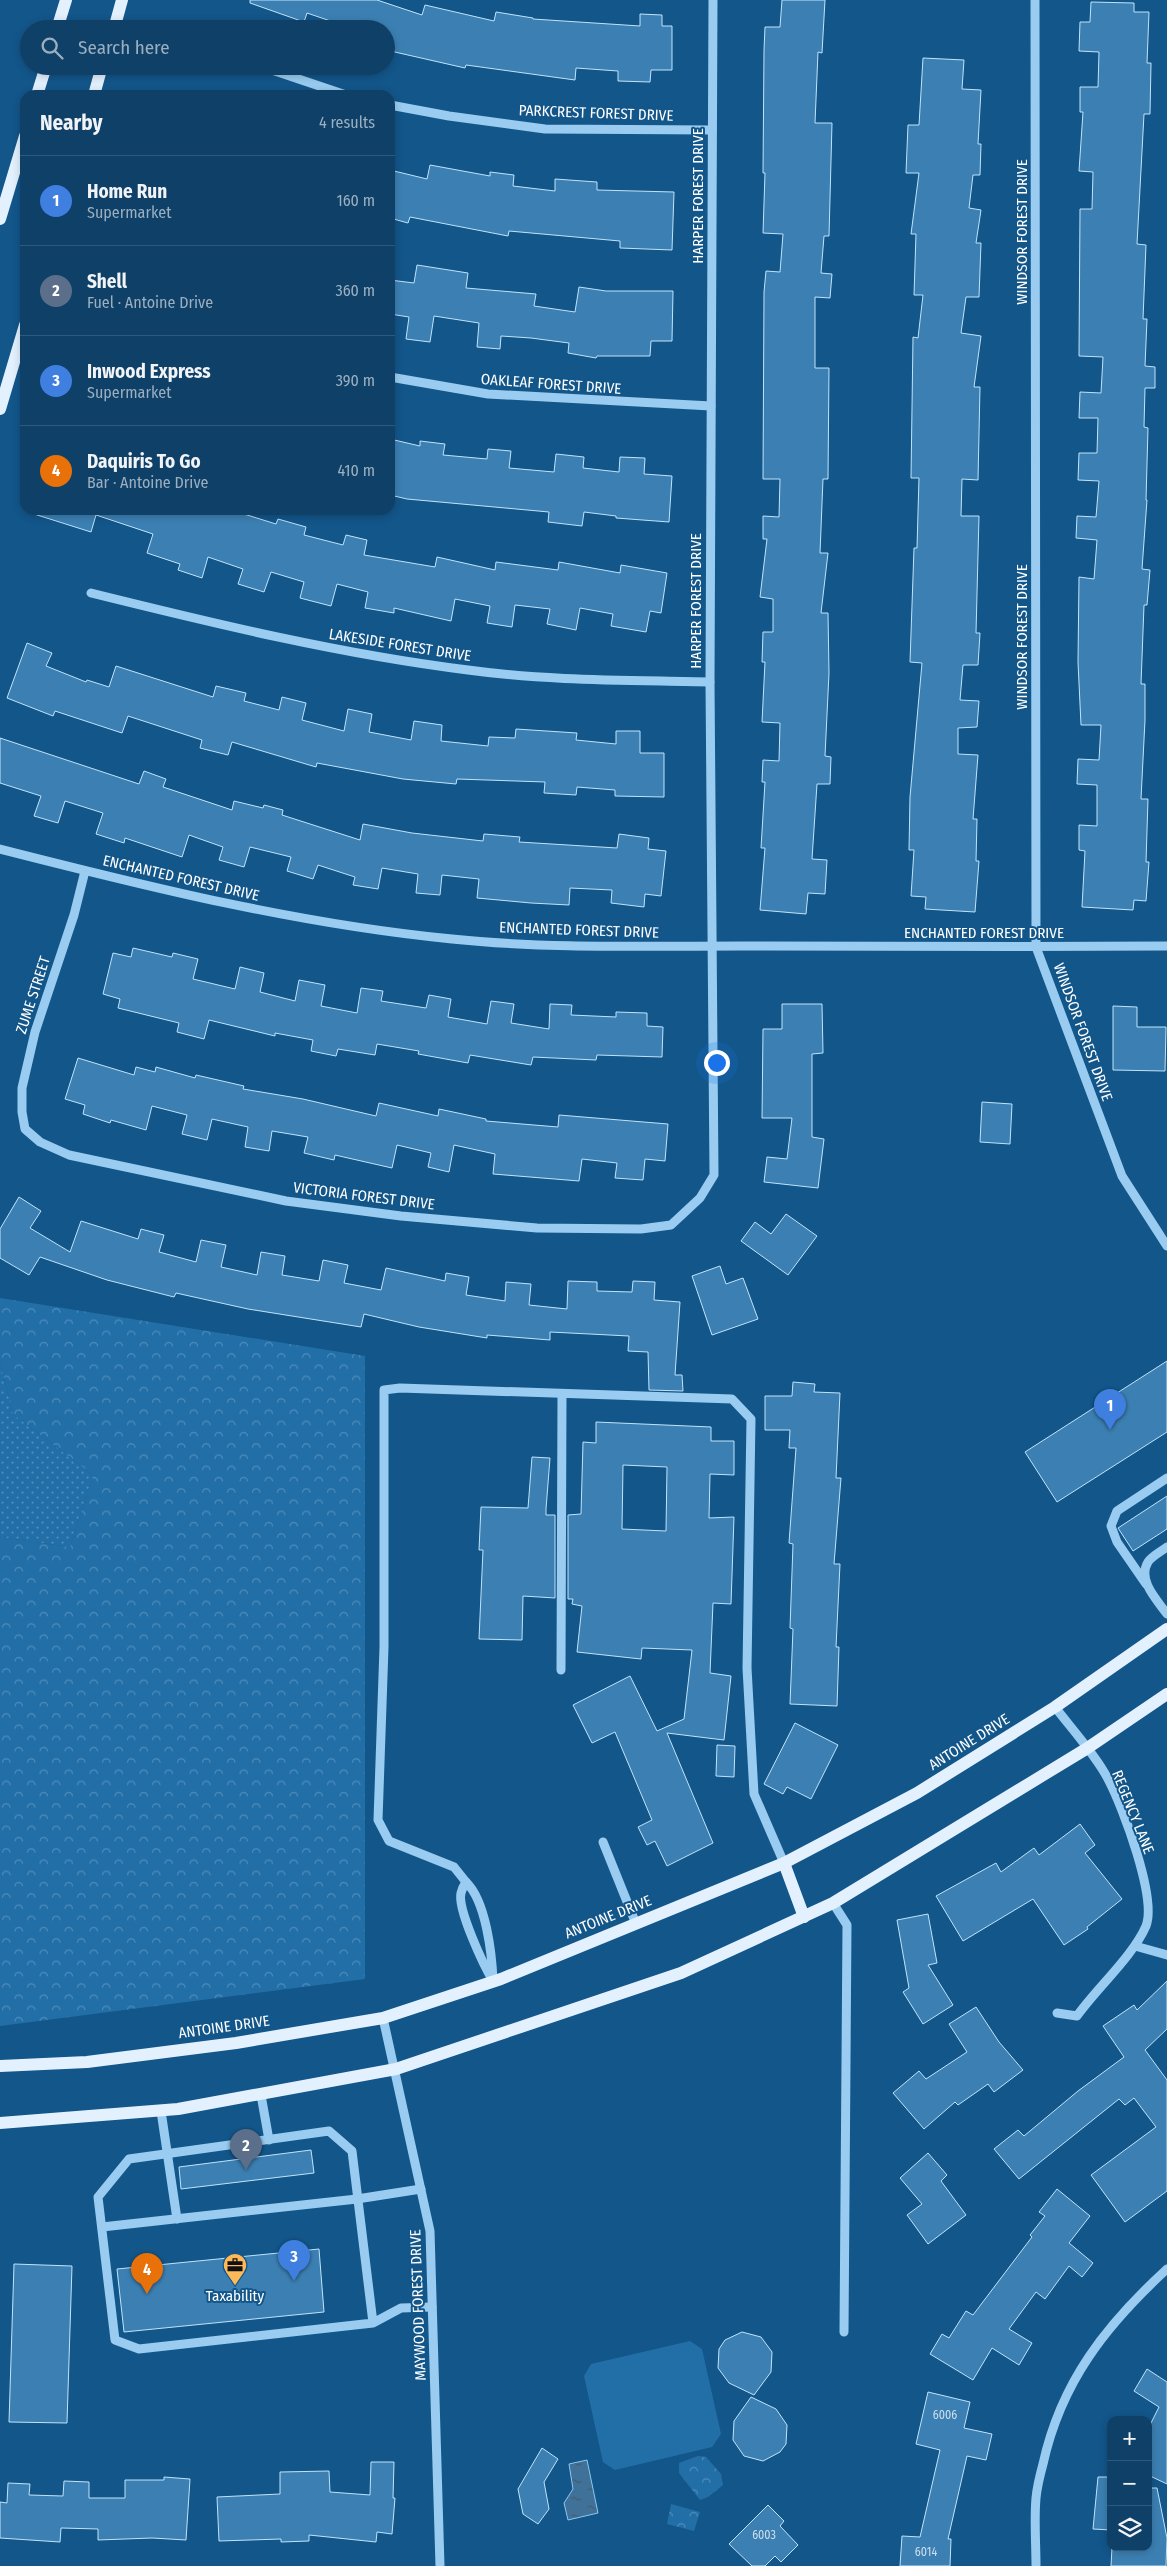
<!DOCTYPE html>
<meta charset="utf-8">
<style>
:root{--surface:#0e4068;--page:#1c4b71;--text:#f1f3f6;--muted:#9bafc0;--line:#2e597c;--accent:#ffb959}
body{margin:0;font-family:"Fira Sans Condensed",sans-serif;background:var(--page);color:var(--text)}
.controls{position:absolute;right:15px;bottom:15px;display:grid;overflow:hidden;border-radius:10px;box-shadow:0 2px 8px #0003}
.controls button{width:45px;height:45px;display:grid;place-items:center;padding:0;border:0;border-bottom:1px solid var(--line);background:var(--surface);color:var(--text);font:25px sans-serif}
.you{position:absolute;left:716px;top:1062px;width:18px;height:18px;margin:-12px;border:4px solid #fff;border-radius:50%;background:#1a73e8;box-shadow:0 0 0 8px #1a73e833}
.badge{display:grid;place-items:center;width:32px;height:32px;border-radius:50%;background:var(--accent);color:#fff;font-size:16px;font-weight:700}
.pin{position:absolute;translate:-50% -41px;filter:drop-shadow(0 1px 2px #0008)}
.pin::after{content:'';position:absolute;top:26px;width:18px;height:15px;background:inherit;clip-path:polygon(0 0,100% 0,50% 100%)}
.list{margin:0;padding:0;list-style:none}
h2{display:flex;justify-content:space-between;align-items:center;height:65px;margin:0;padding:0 20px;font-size:21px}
h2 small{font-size:16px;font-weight:400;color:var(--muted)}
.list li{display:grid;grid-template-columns:32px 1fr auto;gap:15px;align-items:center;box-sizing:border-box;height:90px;padding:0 20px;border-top:1px solid var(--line)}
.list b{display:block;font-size:19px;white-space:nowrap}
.list p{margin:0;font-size:16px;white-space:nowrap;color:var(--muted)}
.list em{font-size:16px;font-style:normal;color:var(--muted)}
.icon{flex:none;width:28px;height:28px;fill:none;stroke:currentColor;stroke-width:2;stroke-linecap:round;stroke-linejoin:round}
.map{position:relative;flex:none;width:1167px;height:2566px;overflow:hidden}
.search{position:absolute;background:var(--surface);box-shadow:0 2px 8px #0003;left:20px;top:20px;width:375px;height:55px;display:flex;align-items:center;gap:12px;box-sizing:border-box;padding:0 18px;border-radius:28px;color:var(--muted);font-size:19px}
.panel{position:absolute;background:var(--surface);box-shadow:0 2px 8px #0003;left:20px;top:90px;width:375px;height:425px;border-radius:15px}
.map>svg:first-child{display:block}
.grass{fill:url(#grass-dots)}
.forest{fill:url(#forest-crowns)}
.garden{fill:#226fa8}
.water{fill:url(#water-ripples);stroke:#8bc9f3}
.building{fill:#3c80b3;stroke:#c0e3fc;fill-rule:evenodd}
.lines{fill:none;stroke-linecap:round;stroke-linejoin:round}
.minor{stroke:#99ccf0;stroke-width:9}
.major{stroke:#e3f1ff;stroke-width:12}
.labels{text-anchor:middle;stroke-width:4;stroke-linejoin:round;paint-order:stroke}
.number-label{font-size:12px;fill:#cedfec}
.street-label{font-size:15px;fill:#fff;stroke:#13568a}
.poi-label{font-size:15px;fill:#fff;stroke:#13568a}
</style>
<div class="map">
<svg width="1167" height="2566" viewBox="0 0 1167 2566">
<defs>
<pattern id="grass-dots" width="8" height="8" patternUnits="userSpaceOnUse" patternTransform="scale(1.25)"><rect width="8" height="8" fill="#226fa8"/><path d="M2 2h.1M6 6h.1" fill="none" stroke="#4e8cb9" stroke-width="1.8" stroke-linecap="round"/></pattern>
<pattern id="forest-crowns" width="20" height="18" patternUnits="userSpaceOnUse" patternTransform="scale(1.25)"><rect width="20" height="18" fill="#226fa8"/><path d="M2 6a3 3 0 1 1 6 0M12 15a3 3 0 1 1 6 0" fill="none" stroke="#4e8cb9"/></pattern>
<pattern id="water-ripples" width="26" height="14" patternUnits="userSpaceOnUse" patternTransform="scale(1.25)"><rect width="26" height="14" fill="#407198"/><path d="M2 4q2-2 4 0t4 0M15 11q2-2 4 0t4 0" fill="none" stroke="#475b6a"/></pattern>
</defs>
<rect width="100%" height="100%" fill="#13568a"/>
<polygon class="grass" points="0,1362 13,1414 93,1475 70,1547 0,1537"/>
<g class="forest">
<polygon points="0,1298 365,1356 365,1979 0,2026 0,1537 70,1547 93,1475 13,1414 0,1362"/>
<polygon points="698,2456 706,2457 721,2474 723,2485 708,2497 700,2500 679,2473 679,2463"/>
<polygon points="671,2504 700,2512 694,2531 667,2524"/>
</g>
<polygon class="garden" points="690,2341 702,2349 721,2434 712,2447 615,2470 603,2462 584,2376 591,2364"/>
<polygon class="water" points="587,2460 598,2513 568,2520 564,2503 573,2489 569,2464"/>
<g class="building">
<polygon points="250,0 377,0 422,15 425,5 494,21 496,12 533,18 533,19 640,26 640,14 662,15 662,26 672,26 672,70 651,70 650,82 618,81 618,71 576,68 575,80 466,65 465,68 386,50 386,29 354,29 307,13 304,22 250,3"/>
<polygon points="782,0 825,0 822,53 818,52 815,123 832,123 829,236 824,236 821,273 832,274 830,298 815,297 815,368 829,368 828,479 823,479 820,553 828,553 821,613 828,613 829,673 825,756 831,757 830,784 817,784 812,859 827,860 825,894 808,893 806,914 760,910 765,848 761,848 765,782 762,782 763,760 779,761 780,723 762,722 765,662 762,662 763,632 773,632 773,599 760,597 767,539 763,539 763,516 779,517 780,479 763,479 764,292 766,271 780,272 783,234 763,233 765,173 763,173 764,50 765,27 780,27"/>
<polygon points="1091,2 1134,3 1134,12 1149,12 1147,63 1151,63 1150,114 1144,114 1137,244 1146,245 1143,319 1147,319 1145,366 1155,367 1155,388 1145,388 1144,427 1148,428 1146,500 1147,500 1142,569 1150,570 1147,605 1144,605 1141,684 1145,684 1145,720 1141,799 1148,799 1146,862 1149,862 1146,901 1134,900 1133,910 1082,907 1085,851 1079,850 1079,825 1097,826 1097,785 1077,784 1078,759 1099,760 1101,725 1081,725 1078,662 1079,577 1094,579 1097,540 1076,538 1077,516 1096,517 1099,481 1078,480 1079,453 1097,453 1098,418 1079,418 1080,392 1101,393 1103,357 1079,356 1080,209 1092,209 1093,172 1079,171 1083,112 1080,112 1080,87 1098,87 1099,52 1079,51 1080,22 1090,22"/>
<polygon points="923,58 964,60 962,89 981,90 978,144 981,144 980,175 973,175 969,208 981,210 976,243 981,243 979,297 966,297 961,333 981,336 974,387 980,387 978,480 962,479 961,516 979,516 976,633 980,633 978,665 963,665 960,700 979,701 977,727 958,728 958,754 978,755 973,819 977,819 976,861 979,861 975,912 925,909 926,897 911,896 914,850 909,850 910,797 922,663 910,662 914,548 917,548 919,478 911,478 913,337 918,338 923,295 914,295 916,234 911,234 919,173 906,173 908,125 919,125"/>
<polygon points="430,165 490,176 490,172 514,175 513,186 555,191 555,179 597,182 597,190 674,192 672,250 620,248 620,241 509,231 508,236 410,217 408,223 390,218 390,170 427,179"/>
<polygon points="417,265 468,273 466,288 536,294 534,306 575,312 579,287 606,291 673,291 672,341 651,341 650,356 597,356 596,358 568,353 569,343 531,338 501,336 500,349 477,347 479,323 434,316 430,342 406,339 409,317 390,314 390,280 414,283"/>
<polygon points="390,439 420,446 420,441 445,444 443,455 487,459 488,449 511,451 509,468 554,472 556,454 584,457 583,468 619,472 620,457 645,458 644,474 672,476 669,522 616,518 616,516 584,512 582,526 548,522 549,512 407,499 390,495"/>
<polygon points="35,510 231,510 276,524 278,519 306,527 304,535 343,545 346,535 367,540 364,555 435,567 437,557 495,570 496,562 558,570 559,562 620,573 621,565 667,573 661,613 650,611 646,632 611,626 613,614 580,608 576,630 547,624 550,609 515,605 512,627 487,623 490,606 455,599 451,621 394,608 394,613 365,608 368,592 337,584 331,606 300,598 304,582 271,572 264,592 238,584 243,569 208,557 202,578 178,570 180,564 147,553 153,534 96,515 91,532 34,514"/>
<polygon points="27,643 52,653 46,666 86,682 87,680 109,687 116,666 213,697 216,686 246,693 244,701 279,710 282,697 306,703 302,720 344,731 348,709 372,714 369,732 411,740 414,721 442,725 441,741 488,746 489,737 515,738 516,729 577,733 576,740 616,744 616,731 640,731 640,753 664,753 664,797 615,796 615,790 577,787 576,795 544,793 545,782 457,779 456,784 403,779 317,763 316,767 232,742 228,755 200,748 202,740 128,716 122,733 55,711 53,716 7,698"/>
<polygon points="0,738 139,784 144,771 166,779 163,787 232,810 234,801 263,808 264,805 283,810 282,815 360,840 363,824 412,833 483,841 484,834 520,837 519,842 617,848 619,834 649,838 648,849 666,851 661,896 645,894 644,907 611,903 612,890 570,888 569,905 531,903 477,898 479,879 442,875 440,895 416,893 418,874 382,868 378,889 353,885 355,877 318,865 313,879 287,871 291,857 250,847 244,867 219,860 223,847 189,835 182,857 125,838 124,843 96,834 103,813 65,801 58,823 34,816 41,796 0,783"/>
<polygon points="133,948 172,957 173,953 198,959 193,979 235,989 240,967 264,973 260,992 295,1001 299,980 325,985 321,1006 357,1013 361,988 383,991 381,1001 426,1008 429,995 451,999 448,1017 487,1024 491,1001 514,1004 511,1023 549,1029 550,1004 572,1005 571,1015 616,1017 616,1012 647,1013 647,1026 663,1027 662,1057 597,1055 596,1060 533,1057 531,1065 470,1055 468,1063 418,1054 419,1051 377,1044 375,1055 338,1049 336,1056 311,1051 313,1040 275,1033 275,1036 209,1020 204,1039 177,1032 179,1023 118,1008 120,999 103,994 113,953 131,957"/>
<polygon points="782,1004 822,1004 823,1053 812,1054 812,1137 824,1139 818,1188 764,1182 767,1157 787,1159 792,1118 762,1118 763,1029 782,1029"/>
<polygon points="1113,1006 1137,1007 1137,1027 1166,1027 1165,1071 1113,1070"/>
<polygon points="78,1058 134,1075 136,1067 155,1072 156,1067 195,1078 196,1075 244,1086 243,1089 303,1099 376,1116 379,1103 438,1116 439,1109 486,1119 486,1121 558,1127 559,1115 668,1124 665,1161 645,1159 643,1180 615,1178 617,1163 582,1159 579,1181 493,1174 495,1154 454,1145 449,1172 428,1167 431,1153 397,1145 392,1168 335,1155 334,1160 304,1153 308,1137 272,1131 269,1151 245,1147 248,1127 212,1119 207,1140 182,1134 187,1115 152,1106 146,1130 111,1120 110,1123 83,1114 85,1105 65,1099"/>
<polygon points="982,1102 1012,1104 1010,1144 980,1142"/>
<polygon points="19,1197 41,1211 30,1228 70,1252 81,1221 138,1239 141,1229 164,1235 159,1252 196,1262 201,1240 226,1245 221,1267 257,1275 261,1252 285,1256 282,1275 319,1281 323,1260 348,1265 344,1283 381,1290 386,1268 445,1281 446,1273 469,1277 466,1295 505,1301 506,1282 531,1284 529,1305 567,1309 568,1281 597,1282 597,1291 632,1292 633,1281 655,1282 654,1300 680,1302 675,1375 682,1375 683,1391 649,1390 648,1352 628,1351 629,1336 550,1332 550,1340 487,1335 487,1338 419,1327 364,1314 361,1327 248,1309 176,1293 174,1297 107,1280 40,1257 29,1275 0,1258 0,1229"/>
<polygon points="786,1214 817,1236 788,1275 741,1241 755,1222 771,1234"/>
<polygon points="720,1266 726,1284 743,1278 758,1319 712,1335 692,1276"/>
<polygon points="1167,1361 1167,1432 1057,1502 1025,1452"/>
<polygon points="793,1382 815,1384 814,1392 840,1393 836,1478 841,1478 834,1564 840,1564 836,1647 839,1647 837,1706 790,1704 793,1629 790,1628 793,1544 789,1543 796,1448 789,1448 790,1430 765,1430 765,1396 792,1396"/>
<path d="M596,1422L711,1427V1441H734V1475L710,1474L709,1518L734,1517L731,1604L713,1603L710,1673L731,1676L724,1740L667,1733L713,1843L667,1866L655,1841L647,1845L638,1827L652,1820L615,1732L592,1743L573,1705L630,1676L657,1731L684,1719L692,1650L642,1648L641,1659L577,1652L582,1606L572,1604L573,1599H568V1515L581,1514L583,1442L596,1443ZM623,1465L667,1467L666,1531L622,1529Z"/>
<polygon points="532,1457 550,1458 546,1509 546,1515 555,1515 555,1598 523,1596 522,1640 479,1639 483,1550 479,1550 481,1507 528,1508"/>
<polygon points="1167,1496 1167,1529 1133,1551 1118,1528"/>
<polygon points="795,1723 838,1745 811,1799 787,1787 783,1794 764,1784"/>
<polygon points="717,1745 735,1746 734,1777 716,1776"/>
<polygon points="1080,1824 1095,1845 1085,1853 1122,1899 1087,1927 1088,1929 1064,1945 1033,1899 963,1941 936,1896 996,1863 1001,1872 1034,1848 1039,1855"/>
<polygon points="928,1914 937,1963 928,1965 953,2005 923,2024 903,1992 909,1988 897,1920"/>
<polygon points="1167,1981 1167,2029 1145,2050 1167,2080 1167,2191 1125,2222 1091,2175 1156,2127 1134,2098 1125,2105 1119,2099 1019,2179 994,2149 1018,2130 1024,2136 1078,2091 1124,2057 1103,2026 1134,2005 1137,2010"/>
<polygon points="976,2007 999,2042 1023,2070 994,2092 988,2084 958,2105 955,2102 924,2129 893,2093 919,2071 926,2079 967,2052 949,2024"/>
<polygon points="311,2150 314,2173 181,2189 179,2167"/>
<polygon points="928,2153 947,2175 941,2181 966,2215 928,2244 907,2215 922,2204 900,2178"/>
<polygon points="1057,2189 1090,2216 1069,2243 1093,2263 1082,2277 1069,2266 1045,2299 1036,2292 1009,2329 1032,2343 1019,2365 992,2348 973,2380 930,2354 942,2334 949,2338 966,2311 973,2315 1032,2237 1030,2235 1045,2216 1039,2212"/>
<polygon points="319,2249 324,2312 124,2332 117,2269"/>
<polygon points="14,2264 72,2266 67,2423 9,2422"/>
<polygon points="742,2332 761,2337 772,2352 771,2372 754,2395 729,2383 718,2368 719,2349 725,2340"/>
<polygon points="1147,2369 1167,2382 1167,2484 1148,2475 1148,2429 1159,2407 1134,2391"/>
<polygon points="928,2392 970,2402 964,2428 992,2434 986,2460 967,2456 948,2539 951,2539 950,2566 900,2566 902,2536 920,2537 940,2450 916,2444"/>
<polygon points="751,2397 776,2409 787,2425 786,2444 780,2452 763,2461 744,2456 733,2440 734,2421"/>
<polygon points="542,2448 558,2459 544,2482 549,2509 538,2524 523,2514 518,2489"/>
<polygon points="371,2462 394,2462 393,2498 395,2498 392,2534 377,2532 376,2542 309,2535 309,2541 281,2542 281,2539 219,2541 217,2497 280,2494 280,2472 329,2471 330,2492 370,2495"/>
<polygon points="164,2477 190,2479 186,2540 152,2538 98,2540 98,2529 61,2528 60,2542 0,2538 0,2502 7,2503 8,2483 30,2484 29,2495 63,2496 64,2481 89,2482 89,2498 125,2498 125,2480 164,2480"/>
<polygon points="1098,2477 1111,2477 1111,2530 1093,2529"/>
<polygon points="1148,2488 1157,2488 1167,2538 1166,2566 1111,2566 1112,2547 1148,2547"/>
<polygon points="768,2505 784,2521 780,2526 798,2545 781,2562 775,2556 765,2566 752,2566 729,2544"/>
</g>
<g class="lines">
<g class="minor">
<polyline points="1035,0 1036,947 1122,1176 1167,1246"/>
<polyline points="260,66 346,95"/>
<polyline points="390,105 449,116 545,129 712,130"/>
<polyline points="390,377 488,394 711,406"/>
<path d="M91,593C216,624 340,654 468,670C548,681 629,680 710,682"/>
<path d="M0,849C149,887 298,924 452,939C548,949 645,946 741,946C883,946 1025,947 1167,946"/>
<polyline points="85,871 74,915 35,1032 22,1088 22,1112 25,1129 40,1142 69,1155 286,1201 401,1216 537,1228 641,1229 671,1225 700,1198 714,1175 710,682 713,0"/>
<path d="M1167,1547C1162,1551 1152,1556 1148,1562C1137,1580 1157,1600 1167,1614"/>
<polyline points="1146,1584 1117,1542 1111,1526 1117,1511 1167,1478"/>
<polyline points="561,1670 562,1394"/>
<path d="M1055,1707C1071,1728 1098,1758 1109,1781C1123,1808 1157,1898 1146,1926C1133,1956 1097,1988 1077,2016L1057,2013"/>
<polyline points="603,1842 636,1924"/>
<polyline points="466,1882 454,1867 389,1841 378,1820 384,1647 384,1390 400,1388 732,1399 751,1419 747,1668 754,1794 784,1863"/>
<path d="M466,1882C486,1901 492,1954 493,1981C484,1966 457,1909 461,1893C462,1889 464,1885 466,1882Z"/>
<polyline points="833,1903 847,1925 844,2332"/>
<polyline points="1135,1946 1167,1955"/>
<polyline points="383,2018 430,2231 440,2566"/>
<polyline points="261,2095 269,2140"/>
<polyline points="161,2111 177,2219"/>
<polyline points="102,2227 357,2199 421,2189"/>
<polyline points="373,2323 352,2151 329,2131 129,2159 98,2197 115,2340 139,2349 373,2323 401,2308 432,2307"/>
<path d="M1036,2566C1036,2543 1034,2520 1036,2498C1037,2487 1040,2475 1043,2464C1061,2382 1106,2325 1167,2269"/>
</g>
<g class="major">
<polyline points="57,29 66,0"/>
<polyline points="114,29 122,0"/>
<polyline points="37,95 46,66"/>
<polyline points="94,95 102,66"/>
<polyline points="0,219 25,136"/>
<polyline points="0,409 25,325"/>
<polyline points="784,1863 804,1917"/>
<polyline points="0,2066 87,2062 236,2043 383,2018 501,1979 784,1863 917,1793 1055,1707 1167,1629"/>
<polyline points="0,2123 178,2109 396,2069 681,1973 833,1903 1086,1749 1167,1694"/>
</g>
</g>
<defs>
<g id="office-pin" transform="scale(1.25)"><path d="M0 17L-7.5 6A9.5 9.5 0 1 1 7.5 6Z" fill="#ffb959" stroke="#13568a"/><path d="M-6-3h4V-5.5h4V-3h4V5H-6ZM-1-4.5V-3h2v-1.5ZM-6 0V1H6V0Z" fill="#111"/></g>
</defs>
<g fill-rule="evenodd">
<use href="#office-pin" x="235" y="2265"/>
</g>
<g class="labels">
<g class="number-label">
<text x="945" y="2419">6006</text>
<text x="764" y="2539">6003</text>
<text x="926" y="2556">6014</text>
</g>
<g class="street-label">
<text transform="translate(596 113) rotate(2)" y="5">PARKCREST FOREST DRIVE</text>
<text transform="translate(698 196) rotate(-90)" y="5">HARPER FOREST DRIVE</text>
<text transform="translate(1022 232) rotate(-90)" y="5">WINDSOR FOREST DRIVE</text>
<text transform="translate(551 384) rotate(4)" y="5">OAKLEAF FOREST DRIVE</text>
<text transform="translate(696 601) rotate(-90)" y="5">HARPER FOREST DRIVE</text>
<text transform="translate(1022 637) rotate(-90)" y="5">WINDSOR FOREST DRIVE</text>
<text transform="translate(400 645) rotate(9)" y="5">LAKESIDE FOREST DRIVE</text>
<text transform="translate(181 878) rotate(13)" y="5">ENCHANTED FOREST DRIVE</text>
<text transform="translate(579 930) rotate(2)" y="5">ENCHANTED FOREST DRIVE</text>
<text x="984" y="938">ENCHANTED FOREST DRIVE</text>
<text transform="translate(33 995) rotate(-72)" y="5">ZUME STREET</text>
<text transform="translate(1083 1032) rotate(70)" y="5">WINDSOR FOREST DRIVE</text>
<text transform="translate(364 1196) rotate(7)" y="5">VICTORIA FOREST DRIVE</text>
<text transform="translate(969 1742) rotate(-32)" y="5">ANTOINE DRIVE</text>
<text transform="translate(1133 1812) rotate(68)" y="5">REGENCY LANE</text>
<text transform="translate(608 1917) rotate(-22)" y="5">ANTOINE DRIVE</text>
<text transform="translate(224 2027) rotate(-8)" y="5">ANTOINE DRIVE</text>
<text transform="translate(418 2305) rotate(-92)" y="5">MAYWOOD FOREST DRIVE</text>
</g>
<g class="poi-label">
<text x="235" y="2301">Taxability</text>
</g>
</g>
</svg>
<div class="controls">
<button>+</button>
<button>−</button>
<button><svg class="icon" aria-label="layers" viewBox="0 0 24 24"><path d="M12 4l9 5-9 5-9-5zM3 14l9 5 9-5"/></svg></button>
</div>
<div class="you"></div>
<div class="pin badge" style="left:1110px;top:1430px;background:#3f7fe0">1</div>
<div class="pin badge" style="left:246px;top:2170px;background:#5c6f8a">2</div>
<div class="pin badge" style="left:294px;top:2281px;background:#3f7fe0">3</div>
<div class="pin badge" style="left:147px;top:2294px;background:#e8710a">4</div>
<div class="search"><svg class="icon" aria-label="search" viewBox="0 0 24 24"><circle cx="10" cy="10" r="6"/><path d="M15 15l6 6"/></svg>Search here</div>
<section class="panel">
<h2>Nearby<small>4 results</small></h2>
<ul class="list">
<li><span class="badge" style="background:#3f7fe0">1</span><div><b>Home Run</b><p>Supermarket</p></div><em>160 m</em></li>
<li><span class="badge" style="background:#5c6f8a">2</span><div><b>Shell</b><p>Fuel · Antoine Drive</p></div><em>360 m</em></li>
<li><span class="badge" style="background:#3f7fe0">3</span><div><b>Inwood Express</b><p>Supermarket</p></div><em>390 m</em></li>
<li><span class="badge" style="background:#e8710a">4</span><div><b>Daquiris To Go</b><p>Bar · Antoine Drive</p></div><em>410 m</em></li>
</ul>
</section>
</div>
